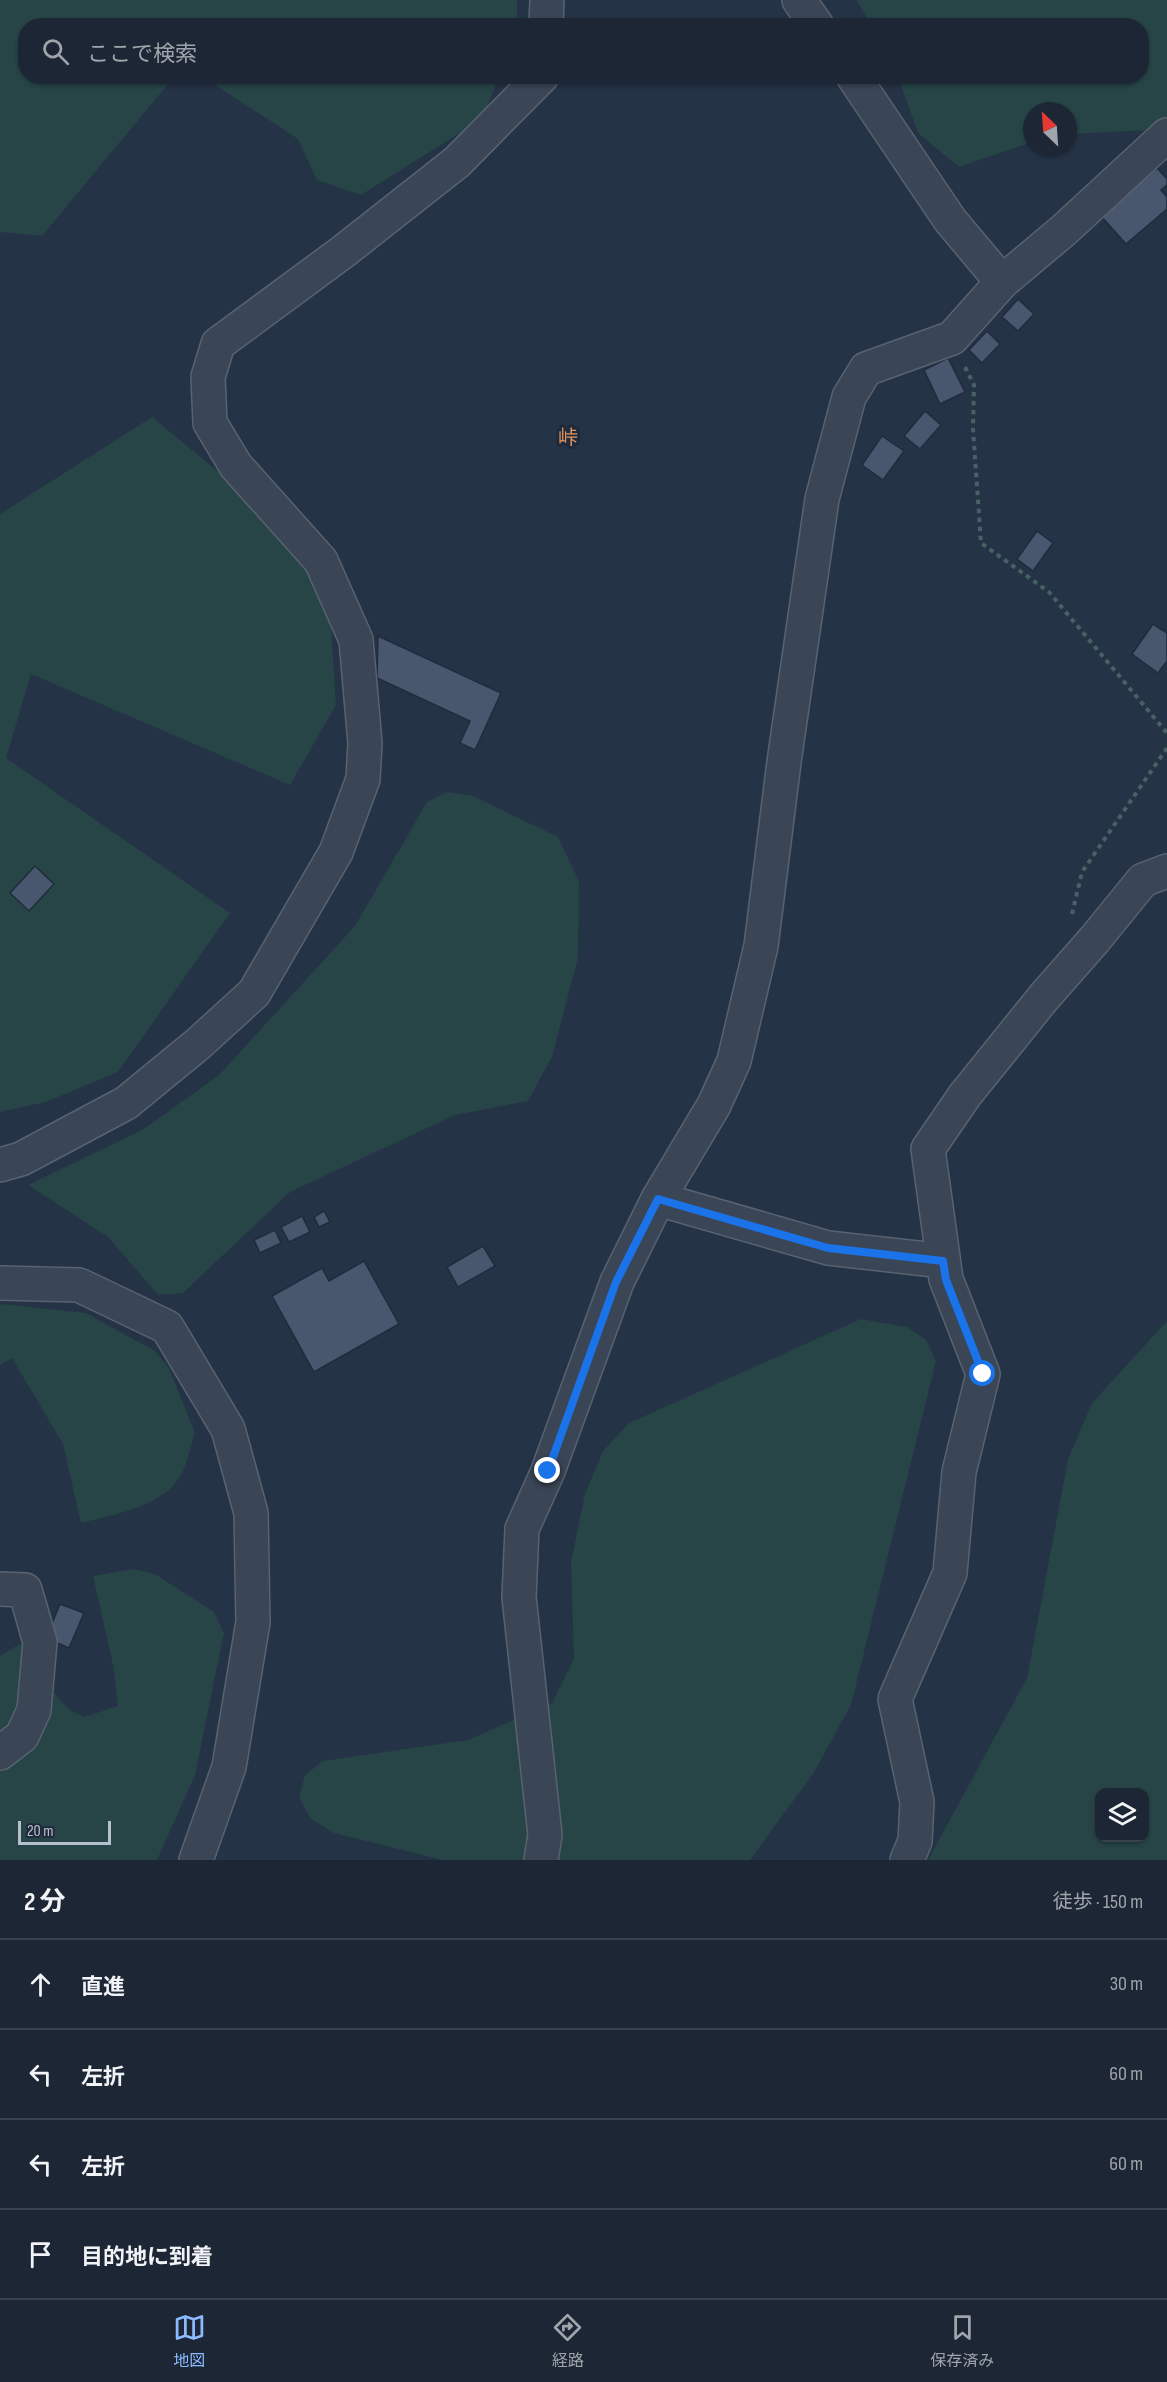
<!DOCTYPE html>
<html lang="ja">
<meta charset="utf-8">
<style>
:root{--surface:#1c2634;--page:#252e3c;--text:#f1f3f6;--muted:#a0a5ac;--line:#3a434f;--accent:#8cbaff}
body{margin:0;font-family:"Sofia Sans Condensed","Noto Sans JP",sans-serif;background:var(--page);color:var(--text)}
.controls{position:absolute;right:18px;bottom:18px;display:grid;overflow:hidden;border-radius:12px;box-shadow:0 2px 4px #0004}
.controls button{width:54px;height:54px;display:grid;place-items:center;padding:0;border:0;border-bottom:2px solid var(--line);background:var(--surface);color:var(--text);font:30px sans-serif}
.compass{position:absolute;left:1023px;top:102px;width:54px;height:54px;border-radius:50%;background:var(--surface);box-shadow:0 2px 4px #0004;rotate:335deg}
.scale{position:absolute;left:18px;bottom:15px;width:93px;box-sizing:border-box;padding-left:6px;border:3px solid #b7c1ce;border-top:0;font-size:16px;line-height:21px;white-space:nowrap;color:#b7c1ce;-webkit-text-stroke:4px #1e2a3b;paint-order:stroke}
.stop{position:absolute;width:18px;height:18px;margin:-14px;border:4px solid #1a73e8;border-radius:50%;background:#fff}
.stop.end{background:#1a73e8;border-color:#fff;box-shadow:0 2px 6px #0008}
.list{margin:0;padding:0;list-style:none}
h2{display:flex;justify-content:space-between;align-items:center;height:78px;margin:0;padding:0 24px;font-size:26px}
h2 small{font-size:20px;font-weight:400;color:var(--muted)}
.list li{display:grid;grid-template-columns:39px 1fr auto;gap:18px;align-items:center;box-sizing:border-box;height:90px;padding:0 24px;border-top:2px solid var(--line)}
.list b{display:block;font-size:22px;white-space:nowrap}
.list em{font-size:20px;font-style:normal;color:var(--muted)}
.icon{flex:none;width:33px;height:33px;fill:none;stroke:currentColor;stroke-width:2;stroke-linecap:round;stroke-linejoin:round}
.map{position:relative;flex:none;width:1167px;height:1860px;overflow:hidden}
.search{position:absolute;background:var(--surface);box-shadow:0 2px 4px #0004;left:18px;right:18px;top:18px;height:66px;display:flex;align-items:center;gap:15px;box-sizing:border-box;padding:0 21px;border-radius:24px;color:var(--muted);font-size:22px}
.sheet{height:438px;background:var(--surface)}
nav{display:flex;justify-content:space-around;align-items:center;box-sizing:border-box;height:84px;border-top:2px solid var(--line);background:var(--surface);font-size:16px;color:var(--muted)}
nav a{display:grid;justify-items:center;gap:3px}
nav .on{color:var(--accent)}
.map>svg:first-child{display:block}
.green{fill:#274447;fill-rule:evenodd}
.building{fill:#48576d;stroke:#202c3d;stroke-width:1.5}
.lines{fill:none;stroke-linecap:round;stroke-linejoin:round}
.minor-casing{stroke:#586372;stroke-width:36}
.path{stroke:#476265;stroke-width:4;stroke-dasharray:4.5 4.5;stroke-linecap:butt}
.minor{stroke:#3a4555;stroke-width:33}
.route{stroke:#1a73e8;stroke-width:8}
.labels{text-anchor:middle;stroke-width:6;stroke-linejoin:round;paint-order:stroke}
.neighbourhood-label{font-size:20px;fill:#e19660;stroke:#1e2a3b}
</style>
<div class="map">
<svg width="1167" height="1860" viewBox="0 0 1167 1860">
<rect width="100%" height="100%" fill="#253346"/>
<g class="green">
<polygon points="0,0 517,0 517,25 26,26 26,76 174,77 42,236 0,232"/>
<polygon points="856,0 1167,0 1167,118 1153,130 1068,134 1068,111 1032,111 1032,142 959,167 918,133 898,77 1142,76 1142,26 871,25"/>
<polygon points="203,77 499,77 482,119 361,195 317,180 298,139"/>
<polygon points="152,417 284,526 330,609 336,705 290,785 31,674 6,758 230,913 118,1072 46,1102 0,1112 0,514"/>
<polygon points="447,792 473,796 558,837 579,881 578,958 552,1057 528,1101 455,1115 290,1192 183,1293 158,1295 108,1237 28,1185 142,1130 219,1075 355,926 427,802"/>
<path d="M2,1304L86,1313L155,1351L169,1368L195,1433C190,1447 187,1469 177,1481C157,1508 112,1515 81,1523L63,1444L12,1358L0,1365V1305Z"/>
<polygon points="861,1319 907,1327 926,1340 936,1361 851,1705 813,1774 750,1860 443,1860 334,1833 311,1819 299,1798 305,1775 323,1761 468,1740 552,1703 574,1659 571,1562 585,1494 603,1451 629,1423"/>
<path d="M1167,1321V1860H928L1027,1678L1068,1459L1092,1403ZM1100,1792H1144V1838H1100Z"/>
<polygon points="133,1569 155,1574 214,1612 224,1633 195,1775 157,1860 0,1860 0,1762 50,1688 69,1710 84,1717 118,1706 113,1665 93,1576"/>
<polygon points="23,1642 28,1661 14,1726 0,1739 0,1656"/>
</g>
<g class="building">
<polygon points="1157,168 1167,179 1167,185 1161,190 1167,197 1167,209 1126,244 1101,216"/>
<polygon points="1018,299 1034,314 1018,331 1002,317"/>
<polygon points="987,331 1000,344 982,363 969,350"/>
<polygon points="948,358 965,392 940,404 924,370"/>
<polygon points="925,411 941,425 920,449 904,436"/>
<polygon points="882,436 904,451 883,480 862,465"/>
<polygon points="1037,531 1053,543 1033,571 1017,559"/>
<polygon points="1153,624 1167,633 1167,661 1158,673 1132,654"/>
<polygon points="378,636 501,693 475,750 460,743 470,721 377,678"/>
<polygon points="35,866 54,884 29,911 10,893"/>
<polygon points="324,1211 330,1222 319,1227 314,1217"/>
<polygon points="302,1216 310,1232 289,1242 281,1227"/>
<polygon points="275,1230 281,1243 260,1253 254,1240"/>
<polygon points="483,1246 495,1266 458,1287 447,1267"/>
<polygon points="364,1261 399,1324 314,1372 272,1296 322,1268 329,1281"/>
<polygon points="60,1604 84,1613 69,1648 46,1638"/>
</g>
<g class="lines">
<g class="minor-casing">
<g id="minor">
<polyline points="799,0 817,26"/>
<polyline points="546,26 547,0"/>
<polyline points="853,76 950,220 1002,282"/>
<polyline points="0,1165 21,1159 126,1103 198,1044 254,993 336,852 363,779 365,743 356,640 321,561 236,466 210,423 208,377 218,344 344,251 457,162 542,76"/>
<polyline points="658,1199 828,1248 943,1261"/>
<polyline points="0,1283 79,1285 167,1327 228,1429 251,1513 253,1622 229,1767 196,1860"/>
<polyline points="0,1589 25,1590 40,1642 34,1710 22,1736 0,1753"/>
<polyline points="541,1860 545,1835 519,1597 522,1529 548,1471 617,1282 658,1199 714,1105 734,1061 761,946 784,762 822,499 849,397 866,369 952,338 1002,282 1064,230 1167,135"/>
<polyline points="907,1860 915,1841 917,1802 895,1699 950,1573 959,1472 983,1374 946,1279 928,1149 965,1095 1044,997 1095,939 1143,880 1167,871"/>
</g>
</g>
<g class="path">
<polyline points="965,367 974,385 973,429 981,543 1049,592 1167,733"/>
<polyline points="1072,914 1082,872 1167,748"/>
</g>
<use href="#minor" class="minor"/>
</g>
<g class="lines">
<polyline class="route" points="548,1471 616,1282 658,1199 828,1248 943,1261 946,1280 983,1374"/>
</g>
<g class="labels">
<g class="neighbourhood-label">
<text x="568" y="444">峠</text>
</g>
</g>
</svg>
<div class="controls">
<button><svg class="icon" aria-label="layers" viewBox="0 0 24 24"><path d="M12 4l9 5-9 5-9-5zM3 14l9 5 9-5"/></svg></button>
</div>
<svg class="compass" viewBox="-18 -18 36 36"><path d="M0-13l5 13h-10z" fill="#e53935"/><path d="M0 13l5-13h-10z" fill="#a0a5ac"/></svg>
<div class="scale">20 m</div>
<div class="stop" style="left:983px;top:1374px"></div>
<div class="stop end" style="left:548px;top:1471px"></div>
<div class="search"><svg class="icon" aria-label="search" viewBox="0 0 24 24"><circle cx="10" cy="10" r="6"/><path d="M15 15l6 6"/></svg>ここで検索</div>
</div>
<section class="sheet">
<h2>2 分<small>徒歩 · 150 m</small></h2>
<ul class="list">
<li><svg class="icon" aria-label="ahead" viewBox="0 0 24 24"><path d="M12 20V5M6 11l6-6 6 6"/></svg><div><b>直進</b></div><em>30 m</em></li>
<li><svg class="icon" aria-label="left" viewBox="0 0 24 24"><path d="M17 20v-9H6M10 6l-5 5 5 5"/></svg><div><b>左折</b></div><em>60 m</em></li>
<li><svg class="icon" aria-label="left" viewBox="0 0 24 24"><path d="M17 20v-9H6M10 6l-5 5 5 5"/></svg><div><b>左折</b></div><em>60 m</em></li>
<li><svg class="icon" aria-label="arrive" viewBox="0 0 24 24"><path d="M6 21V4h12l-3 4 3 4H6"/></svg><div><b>目的地に到着</b></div></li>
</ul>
</section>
<nav>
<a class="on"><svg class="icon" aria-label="map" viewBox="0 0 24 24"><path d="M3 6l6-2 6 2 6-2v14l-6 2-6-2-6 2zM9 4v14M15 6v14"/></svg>地図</a>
<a><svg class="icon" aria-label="directions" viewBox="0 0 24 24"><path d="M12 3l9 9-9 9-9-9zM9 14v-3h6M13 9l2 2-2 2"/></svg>経路</a>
<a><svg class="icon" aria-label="saved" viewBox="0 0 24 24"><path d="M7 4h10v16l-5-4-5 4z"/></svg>保存済み</a>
</nav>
